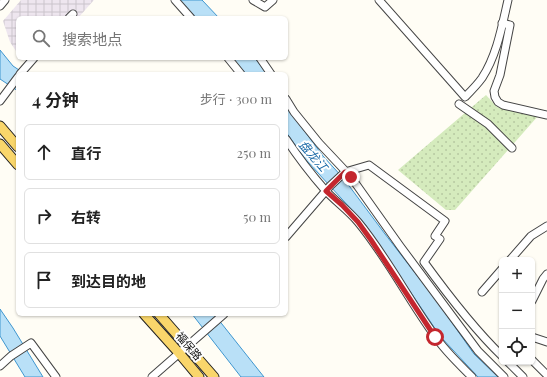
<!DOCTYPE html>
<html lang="zh">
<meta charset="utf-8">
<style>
:root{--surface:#fff;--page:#f6f6f6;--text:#222;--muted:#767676;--line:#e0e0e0}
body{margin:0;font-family:"Playfair Display","Noto Sans SC",serif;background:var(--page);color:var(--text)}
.controls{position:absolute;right:12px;bottom:12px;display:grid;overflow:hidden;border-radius:6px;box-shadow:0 1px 3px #0004}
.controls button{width:36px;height:36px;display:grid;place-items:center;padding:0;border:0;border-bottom:1px solid var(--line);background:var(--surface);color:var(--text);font:20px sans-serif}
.stop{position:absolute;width:12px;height:12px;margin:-9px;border:3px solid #c4262e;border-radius:50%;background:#fff}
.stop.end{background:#c4262e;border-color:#fff;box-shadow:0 1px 4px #0008}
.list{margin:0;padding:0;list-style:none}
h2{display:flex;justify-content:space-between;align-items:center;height:52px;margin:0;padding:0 16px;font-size:17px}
h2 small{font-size:13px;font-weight:400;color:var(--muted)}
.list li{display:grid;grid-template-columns:26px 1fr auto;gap:12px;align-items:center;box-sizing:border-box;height:56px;margin:0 8px 8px;padding:0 8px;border:1px solid var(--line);border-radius:6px}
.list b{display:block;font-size:15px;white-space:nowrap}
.list em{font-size:13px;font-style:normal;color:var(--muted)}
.icon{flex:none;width:22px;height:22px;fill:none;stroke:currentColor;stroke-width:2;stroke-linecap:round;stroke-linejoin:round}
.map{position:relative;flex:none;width:547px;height:377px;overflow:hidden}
.search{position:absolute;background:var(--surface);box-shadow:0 1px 3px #0004;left:16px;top:16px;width:272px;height:44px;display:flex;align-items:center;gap:10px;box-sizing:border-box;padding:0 14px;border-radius:6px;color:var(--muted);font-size:15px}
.panel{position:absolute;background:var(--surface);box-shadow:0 1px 3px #0004;left:16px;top:72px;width:272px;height:244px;border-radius:6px}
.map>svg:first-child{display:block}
.industrial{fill:url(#industrial-grid)}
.grass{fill:url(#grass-dots)}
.water{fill:#b9e0f7;stroke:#3f96cf}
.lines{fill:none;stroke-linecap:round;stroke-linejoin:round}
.minor-casing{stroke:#444;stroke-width:9}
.major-casing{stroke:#222;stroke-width:11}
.minor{stroke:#fff;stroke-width:7}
.major{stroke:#f9d66b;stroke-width:9}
.route{stroke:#c4262e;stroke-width:5}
.labels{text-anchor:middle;stroke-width:4;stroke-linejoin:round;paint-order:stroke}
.street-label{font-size:11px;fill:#111;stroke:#fff}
.water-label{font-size:12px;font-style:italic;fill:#1768a6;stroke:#fff}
</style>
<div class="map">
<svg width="547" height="377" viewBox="0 0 547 377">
<defs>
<pattern id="industrial-grid" width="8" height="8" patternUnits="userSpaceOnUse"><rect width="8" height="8" fill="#eee6ef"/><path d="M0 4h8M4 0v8" fill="none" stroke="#cbc4cc"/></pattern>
<pattern id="grass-dots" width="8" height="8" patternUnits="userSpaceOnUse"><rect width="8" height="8" fill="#d5ebbd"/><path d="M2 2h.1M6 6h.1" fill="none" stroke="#b6c8a1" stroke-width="1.8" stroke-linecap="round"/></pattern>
</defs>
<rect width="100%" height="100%" fill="#fffdf5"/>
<polygon class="industrial" points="21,0 94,0 78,18 18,18 18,54 10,42 3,21"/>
<polygon class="grass" points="486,95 497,107 538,116 455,210 446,210 398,170"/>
<g class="water">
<polygon points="180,0 202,0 219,18 196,18"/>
<polygon points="0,50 13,66 25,74 18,74 18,91 0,79"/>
<polygon points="232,58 255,58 267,74 246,74"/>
<polygon points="286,106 323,156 344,179 385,234 436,300 474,354 498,377 478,377 440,336 365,224 306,160 286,132"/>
<polygon points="0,309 13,328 43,377 25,377 0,336"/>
<polygon points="192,314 214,314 264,377 241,377"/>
</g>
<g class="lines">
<g class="minor-casing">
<g id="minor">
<polyline points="175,0 191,18"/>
<polyline points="253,0 265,7 273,0"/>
<path d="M379,0L465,97C471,91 477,85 482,78C497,55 502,26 508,0"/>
<polyline points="0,6 5,0"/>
<polyline points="69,18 73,14"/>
<polyline points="502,23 510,25 500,75 494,91 495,97 498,102 503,105 547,115"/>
<polyline points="228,58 241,74"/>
<polyline points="260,58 271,74"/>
<polyline points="20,74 34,58"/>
<polyline points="286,99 294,112 319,143 351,177 400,246 478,351 504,377"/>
<polyline points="0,101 18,77"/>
<polyline points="459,104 488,124 512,148"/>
<path d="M286,139C298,157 311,174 325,190C335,201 348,210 358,222C387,257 408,299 435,336C445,351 459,364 472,377"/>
<path d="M286,237L330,186L345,172L369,165L445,221L435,236L440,239L424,262C448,295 473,328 502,356"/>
<polyline points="510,260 531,236 547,226"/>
<polyline points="482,292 502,269"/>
<polyline points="532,301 543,279 547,274"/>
<polyline points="532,337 547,342"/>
<polyline points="532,360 547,375"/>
<polyline points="508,362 523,377"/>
<polyline points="0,366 11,356 31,343 56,377"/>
<polyline points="152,377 224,314"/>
</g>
</g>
<g class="major-casing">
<g id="major">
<polyline points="0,126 18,147"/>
<polyline points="0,144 18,165"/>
<polyline points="144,314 179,353 199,377"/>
<polyline points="159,314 214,377"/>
</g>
</g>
<use href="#minor" class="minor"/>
<use href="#major" class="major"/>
</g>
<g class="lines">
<polyline class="route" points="351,177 345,172 326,191 342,205 358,222 371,240 435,337"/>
</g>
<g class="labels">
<g class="street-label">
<text transform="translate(189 346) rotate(49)" y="4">福保路</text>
</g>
<g class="water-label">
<text transform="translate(313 156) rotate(49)" y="4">盘龙江</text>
</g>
</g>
</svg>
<div class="controls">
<button>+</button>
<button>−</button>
<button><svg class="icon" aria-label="locate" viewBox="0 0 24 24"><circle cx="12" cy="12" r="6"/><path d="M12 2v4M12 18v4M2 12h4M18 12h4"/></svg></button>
</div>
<div class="stop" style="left:435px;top:337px"></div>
<div class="stop end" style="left:351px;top:177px"></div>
<div class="search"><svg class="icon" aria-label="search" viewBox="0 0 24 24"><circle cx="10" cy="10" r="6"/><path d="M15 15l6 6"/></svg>搜索地点</div>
<section class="panel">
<h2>4 分钟<small>步行 · 300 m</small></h2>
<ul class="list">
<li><svg class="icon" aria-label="ahead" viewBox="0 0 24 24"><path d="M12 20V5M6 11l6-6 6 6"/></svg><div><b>直行</b></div><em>250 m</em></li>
<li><svg class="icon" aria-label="right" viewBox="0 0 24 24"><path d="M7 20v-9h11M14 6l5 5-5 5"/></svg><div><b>右转</b></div><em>50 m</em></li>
<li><svg class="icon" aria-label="arrive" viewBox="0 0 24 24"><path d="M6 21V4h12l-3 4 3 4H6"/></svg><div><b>到达目的地</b></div></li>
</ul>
</section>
</div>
